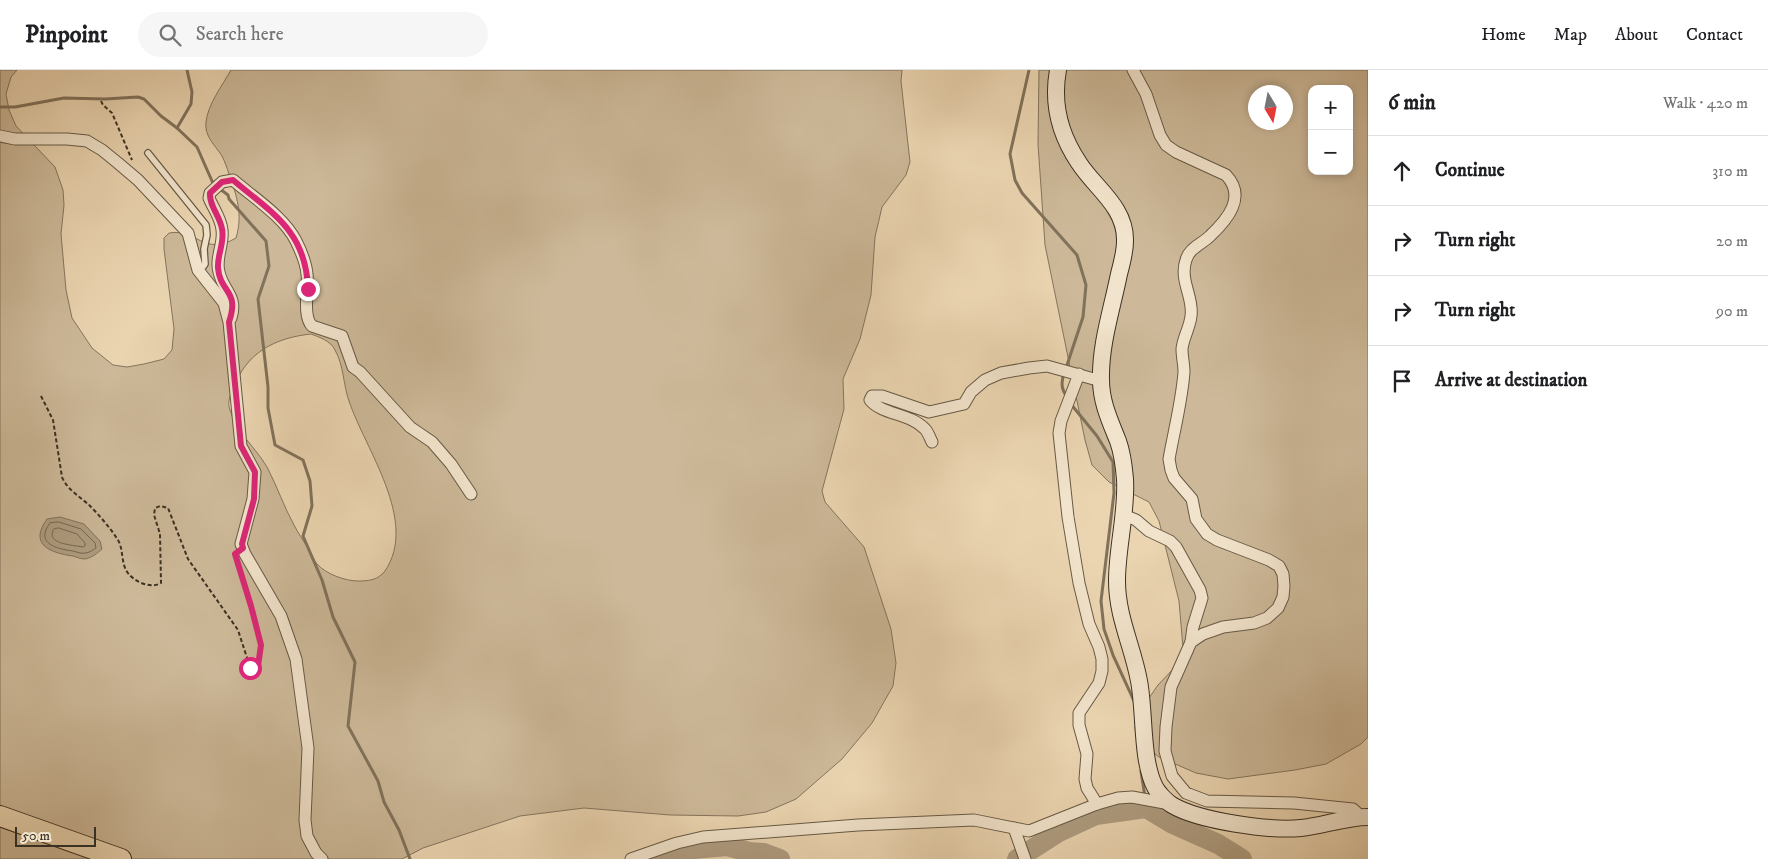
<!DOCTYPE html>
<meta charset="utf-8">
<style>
:root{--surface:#fff;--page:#f6f6f6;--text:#202124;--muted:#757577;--line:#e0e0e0}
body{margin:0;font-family:"IM FELL DW Pica",serif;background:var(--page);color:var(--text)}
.controls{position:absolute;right:15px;top:15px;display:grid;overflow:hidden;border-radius:10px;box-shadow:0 2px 8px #0003}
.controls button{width:45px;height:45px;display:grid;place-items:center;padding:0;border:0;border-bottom:1px solid var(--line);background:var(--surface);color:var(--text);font:25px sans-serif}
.compass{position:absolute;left:1248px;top:15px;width:45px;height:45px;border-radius:50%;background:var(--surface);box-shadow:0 2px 8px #0003;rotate:170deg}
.scale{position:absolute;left:15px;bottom:12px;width:81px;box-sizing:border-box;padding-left:5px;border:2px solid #3b3123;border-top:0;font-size:14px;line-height:18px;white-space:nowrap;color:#3b3123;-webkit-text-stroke:4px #f2e4cc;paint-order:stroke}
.stop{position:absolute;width:15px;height:15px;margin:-11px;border:4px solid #db2777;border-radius:50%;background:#fff}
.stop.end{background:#db2777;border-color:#fff;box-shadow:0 1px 5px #0008}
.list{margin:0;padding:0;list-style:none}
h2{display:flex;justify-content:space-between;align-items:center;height:65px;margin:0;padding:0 20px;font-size:21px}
h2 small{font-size:16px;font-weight:400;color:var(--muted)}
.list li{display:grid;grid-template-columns:32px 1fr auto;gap:15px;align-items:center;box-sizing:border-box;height:70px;padding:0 20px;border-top:1px solid var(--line)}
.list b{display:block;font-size:19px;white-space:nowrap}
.list em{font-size:16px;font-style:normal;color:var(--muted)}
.icon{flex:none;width:28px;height:28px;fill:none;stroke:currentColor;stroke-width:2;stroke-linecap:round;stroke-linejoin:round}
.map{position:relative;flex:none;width:1368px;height:789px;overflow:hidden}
header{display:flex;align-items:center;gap:30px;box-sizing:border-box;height:70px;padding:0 25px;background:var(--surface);border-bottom:1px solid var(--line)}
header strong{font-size:24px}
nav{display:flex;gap:28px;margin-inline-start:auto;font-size:18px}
.search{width:350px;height:45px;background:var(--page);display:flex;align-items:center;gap:12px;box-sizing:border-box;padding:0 18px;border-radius:28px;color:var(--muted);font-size:19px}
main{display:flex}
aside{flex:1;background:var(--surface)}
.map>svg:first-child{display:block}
.green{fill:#cdb999;stroke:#84755e;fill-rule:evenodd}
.water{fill:#af9d81;stroke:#81725b}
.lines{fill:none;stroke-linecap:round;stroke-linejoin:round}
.shore{stroke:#756752;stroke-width:1}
.stream{stroke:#81725b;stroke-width:3}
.river{stroke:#af9d81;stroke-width:20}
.lane-casing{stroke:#675a46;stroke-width:8}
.street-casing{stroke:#675a46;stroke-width:13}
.secondary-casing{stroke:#3b3123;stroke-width:18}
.highway-casing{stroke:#3b3123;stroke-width:22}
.path{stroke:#3b3123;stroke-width:2;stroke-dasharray:4 2.5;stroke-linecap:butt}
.lane{stroke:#f2e4cc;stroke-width:5.5}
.street{stroke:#f2e4cc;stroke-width:11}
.secondary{stroke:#f2e4cc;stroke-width:16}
.highway{stroke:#ebd5b1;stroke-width:20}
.route{stroke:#db2777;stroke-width:6}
</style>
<header>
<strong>Pinpoint</strong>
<div class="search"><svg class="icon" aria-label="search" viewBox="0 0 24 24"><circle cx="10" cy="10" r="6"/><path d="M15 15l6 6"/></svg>Search here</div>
<nav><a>Home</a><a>Map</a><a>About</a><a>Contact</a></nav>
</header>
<main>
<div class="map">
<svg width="1368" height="789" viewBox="0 0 1368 789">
<rect width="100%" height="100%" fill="#ebd5b1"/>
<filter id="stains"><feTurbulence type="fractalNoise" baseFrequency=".004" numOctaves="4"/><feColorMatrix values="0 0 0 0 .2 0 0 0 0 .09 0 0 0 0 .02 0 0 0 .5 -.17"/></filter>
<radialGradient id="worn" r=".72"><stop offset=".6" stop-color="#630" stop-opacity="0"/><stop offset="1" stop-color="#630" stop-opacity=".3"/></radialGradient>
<g class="green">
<path d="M0,0H17L11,7L6,24L9,40L16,56L55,97L63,120L64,135L61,164L66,220L72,248L92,278L113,295L127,297L144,294L164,289L172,280L174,259L164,179V168L169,163C197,158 203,187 236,168C243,145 237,126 229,104C227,98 225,92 222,86C215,75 204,66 206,52C208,34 222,16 231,0H902L901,11L910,92L906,105L882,137L875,167L871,225L860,269L843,309L844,339L822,421L825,432L864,477L891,559L896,593L893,616L872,653L842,689L796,729L766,742L738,746L670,745L584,738L520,746L423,778L402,789H0ZM311,264C319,267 331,271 335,280C344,296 343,314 349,331C365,379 419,451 385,501C378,510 369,511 358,511C345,511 326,504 317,494C313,489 311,483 308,478C303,470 298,463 294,455C284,437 277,416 267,397C256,378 236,362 230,340C227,333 230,325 233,319C246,283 274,268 311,264Z"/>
<path d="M1039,0H1368V667L1361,674L1326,694L1295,700L1228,709L1196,703L1159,687L1137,670L1135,658L1140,641L1158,615L1178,594L1183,578L1179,531L1159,451L1149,432L1109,412L1092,395L1085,370L1045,175L1038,74ZM1312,19H1349V101H1312ZM1256,22H1286V52H1256Z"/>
</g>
<path class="water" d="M60,447L84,454L100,471L102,479C98,483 91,488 85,489C81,489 76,487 73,486C51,483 28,475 47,449Z"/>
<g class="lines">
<g class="shore">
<path d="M59,452L81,459L95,473L96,478C93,480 89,483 85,483C81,484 77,482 73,481C58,479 34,474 50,453Z"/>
<path d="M59,458L77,464L85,473V476L83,477C73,475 44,474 54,459Z"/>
</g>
<g class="stream">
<polyline points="187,0 192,22 191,34 177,58 197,77 212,111 215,115"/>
<polyline points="1029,0 1010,84 1015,110 1022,123 1077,185 1086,215 1083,247 1066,298"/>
<polyline points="0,37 15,37 64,28 105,29 138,27 144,29 161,46 177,58"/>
<polyline points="220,119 228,125 229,129 266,171 269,196 258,229 268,317 268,338 275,375 303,390 310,411 312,436 303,466 322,510 333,547 355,592 348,656 378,711 384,732 399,760 410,789"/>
<path d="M1064,303C1061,314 1061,318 1067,327"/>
<polyline points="1070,333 1097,366 1113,392 1114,423 1101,531 1104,559 1113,585 1135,633"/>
<polyline points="1141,701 1145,727"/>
</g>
<g class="river">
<polyline points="647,789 694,779 727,776 749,782 764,783 780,789"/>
<polyline points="1017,789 1057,763 1096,745 1146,738 1171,753 1218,774 1242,789"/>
</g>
<g class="lane-casing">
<polyline id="lane" points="148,83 206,155 207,165 204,179 205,194 199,202"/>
</g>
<g class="street-casing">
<g id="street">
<path d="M1133,0L1146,24L1160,65L1166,75L1176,82L1226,105C1247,127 1227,150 1210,166C1202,174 1189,178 1186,190C1179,210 1194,228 1191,246C1190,257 1183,268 1182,279C1182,287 1184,294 1184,302C1182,330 1174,361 1169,389L1171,400L1174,408L1192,429L1196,449L1207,464L1217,470L1269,490L1279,496L1283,504L1284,516L1283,527L1278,538L1267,548L1254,553L1223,557L1203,564L1191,572L1171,617L1166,657L1165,681L1172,706L1186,723L1207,731L1294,733L1353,739L1362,747"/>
<polyline points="0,66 15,69 67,69 87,71 102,80 118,93 138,110 188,163 198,200 224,233 229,252 241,376 255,402 253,429 241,474 245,484 281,546 296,589 308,678 305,750 307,766 316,783 322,789"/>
<path d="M231,248C238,226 223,221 219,202C215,188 224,174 222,160C221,148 213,138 209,128L210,123L222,112L233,110C254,128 284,147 296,171C301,181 306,193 307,204C309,218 302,246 312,256L342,266L353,297L360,302L410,357L432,372L451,394L471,424"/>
<polyline points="1079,304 1061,351 1059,363 1068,447 1079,513 1089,554 1099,577 1102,589 1102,601 1099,613 1079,643 1079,655 1087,684 1085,709 1087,718 1097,734"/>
<path d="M932,372C930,368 928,362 925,359C910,343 882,345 870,330L872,326H882L929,342L964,334L971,322L985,310L1001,303L1029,298L1047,296L1101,311"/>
<polyline points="1124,445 1136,450 1149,461 1170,471 1176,477 1200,520 1202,528 1193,557 1191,572"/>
<polyline points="1014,758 1025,789"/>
<polyline points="631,789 677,773 703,767 858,755 974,750 1029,761 1097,734 1118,728 1132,727 1170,734"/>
</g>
</g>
<g class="secondary-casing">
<path id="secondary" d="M1058,0C1052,33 1060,65 1079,93C1095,118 1126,137 1125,171C1125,182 1122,193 1119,204C1112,239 1100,275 1101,310C1101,332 1110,351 1118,371C1122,382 1124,397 1125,409C1127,443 1117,477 1117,511C1117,547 1133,577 1139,611C1145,642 1141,690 1155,717C1158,723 1167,732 1172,735C1199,751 1269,761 1301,758C1323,756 1345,747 1368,747"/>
</g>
<g class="highway-casing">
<polyline id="highway" points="0,746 121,789"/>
</g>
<g class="path">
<polyline points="101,31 103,35 112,43 132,90"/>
<path d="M41,326L53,350L62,407C67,420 81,427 91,437C100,446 111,459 118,470C125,482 119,498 133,508C140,514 153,518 161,513L160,464L154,445L155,438L160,436L168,438L188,489L238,560L249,594L250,598H253L258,596L261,575L251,536L236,493"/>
</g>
<use href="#lane" class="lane"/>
<use href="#street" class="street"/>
<use href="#secondary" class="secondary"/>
<use href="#highway" class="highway"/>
</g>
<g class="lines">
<path class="route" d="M250,598H253L258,596L261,575L251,536L235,484L243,478L242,474L254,429L255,402L241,376L229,252C240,220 220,223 218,198C217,185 225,172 222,159C220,146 209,136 210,123L222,112L233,110C273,144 306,161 308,219"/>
</g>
<rect width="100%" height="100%" filter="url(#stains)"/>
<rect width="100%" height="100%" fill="url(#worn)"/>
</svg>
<div class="controls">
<button>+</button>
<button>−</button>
</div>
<svg class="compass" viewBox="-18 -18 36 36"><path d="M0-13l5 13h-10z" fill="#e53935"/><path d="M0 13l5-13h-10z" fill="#757577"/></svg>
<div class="scale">50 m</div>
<div class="stop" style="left:250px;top:598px"></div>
<div class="stop end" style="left:308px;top:219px"></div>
</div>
<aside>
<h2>6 min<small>Walk · 420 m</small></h2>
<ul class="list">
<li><svg class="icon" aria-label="ahead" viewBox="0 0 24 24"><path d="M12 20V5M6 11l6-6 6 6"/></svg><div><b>Continue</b></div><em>310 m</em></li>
<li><svg class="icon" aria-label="right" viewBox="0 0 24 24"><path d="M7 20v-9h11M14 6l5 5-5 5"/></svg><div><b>Turn right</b></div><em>20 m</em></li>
<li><svg class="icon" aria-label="right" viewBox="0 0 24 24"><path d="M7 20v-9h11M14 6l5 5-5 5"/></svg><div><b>Turn right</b></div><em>90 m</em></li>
<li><svg class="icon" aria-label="arrive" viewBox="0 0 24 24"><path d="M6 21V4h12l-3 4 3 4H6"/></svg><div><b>Arrive at destination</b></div></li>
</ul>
</aside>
</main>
